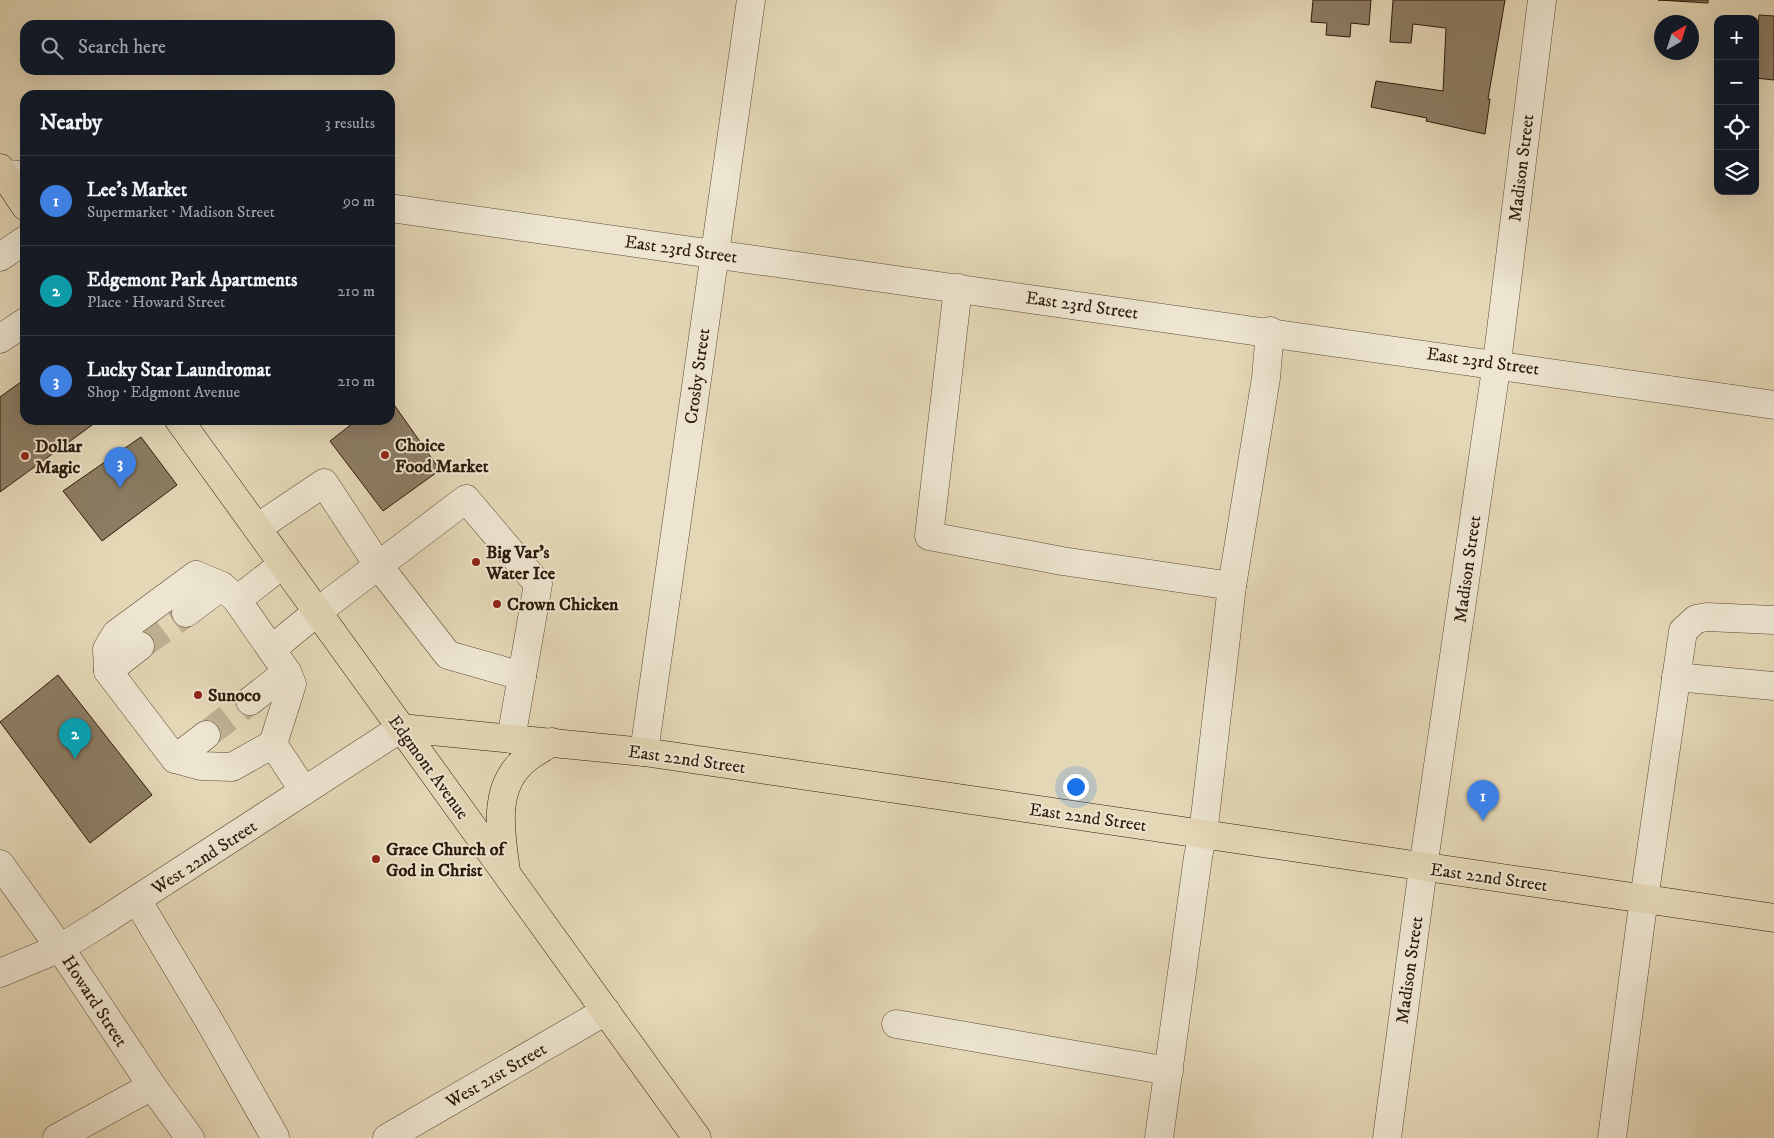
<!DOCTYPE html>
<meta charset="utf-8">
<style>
:root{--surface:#171b24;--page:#242831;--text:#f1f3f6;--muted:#9ea1a6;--line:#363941;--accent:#c59692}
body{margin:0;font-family:"IM FELL DW Pica",serif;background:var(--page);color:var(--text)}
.controls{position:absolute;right:15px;top:15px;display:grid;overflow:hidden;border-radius:10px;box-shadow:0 5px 20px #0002}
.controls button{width:45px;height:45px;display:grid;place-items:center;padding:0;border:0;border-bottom:1px solid var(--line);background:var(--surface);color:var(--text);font:25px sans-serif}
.compass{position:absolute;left:1654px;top:15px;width:45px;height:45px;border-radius:50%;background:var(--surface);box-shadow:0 5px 20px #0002;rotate:39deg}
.you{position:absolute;left:1075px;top:786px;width:18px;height:18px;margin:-12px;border:4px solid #fff;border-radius:50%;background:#1a73e8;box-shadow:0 0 0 8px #1a73e833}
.badge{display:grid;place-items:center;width:32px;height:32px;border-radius:50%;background:var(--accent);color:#fff;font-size:16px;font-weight:700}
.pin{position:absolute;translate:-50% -41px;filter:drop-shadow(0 1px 2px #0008)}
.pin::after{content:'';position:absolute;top:26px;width:18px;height:15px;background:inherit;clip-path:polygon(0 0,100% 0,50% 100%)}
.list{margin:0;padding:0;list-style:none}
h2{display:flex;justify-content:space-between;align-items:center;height:65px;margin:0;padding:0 20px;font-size:21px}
h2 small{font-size:16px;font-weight:400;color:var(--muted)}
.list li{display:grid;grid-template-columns:32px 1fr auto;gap:15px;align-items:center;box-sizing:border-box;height:90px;padding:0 20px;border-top:1px solid var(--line)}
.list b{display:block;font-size:19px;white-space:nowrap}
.list p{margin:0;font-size:16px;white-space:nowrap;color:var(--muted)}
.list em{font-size:16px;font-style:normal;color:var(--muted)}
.icon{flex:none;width:28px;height:28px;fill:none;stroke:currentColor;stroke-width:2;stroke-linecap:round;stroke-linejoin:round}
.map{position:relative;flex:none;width:1774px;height:1138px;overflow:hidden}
.search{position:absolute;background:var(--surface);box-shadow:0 5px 20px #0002;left:20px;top:20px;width:375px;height:55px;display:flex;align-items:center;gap:12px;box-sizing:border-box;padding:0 18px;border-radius:15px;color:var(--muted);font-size:19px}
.panel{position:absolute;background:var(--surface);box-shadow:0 5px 20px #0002;left:20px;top:90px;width:375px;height:335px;border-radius:15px}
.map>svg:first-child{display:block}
.building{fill:#8c7c63;stroke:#2c1a09}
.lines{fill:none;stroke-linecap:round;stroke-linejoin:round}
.minor-tunnel{stroke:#bfb193;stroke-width:28;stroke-dasharray:28 14;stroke-linecap:butt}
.minor-casing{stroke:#5a4934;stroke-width:29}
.major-casing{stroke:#2c1a09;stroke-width:29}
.minor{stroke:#ede5d0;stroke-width:28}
.major{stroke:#e4d7b6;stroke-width:28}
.poi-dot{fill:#8f2418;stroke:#ede5d0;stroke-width:2}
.labels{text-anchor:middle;stroke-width:4;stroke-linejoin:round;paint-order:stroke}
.street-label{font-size:18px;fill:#2c1a09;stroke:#ede5d0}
.poi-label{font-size:18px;font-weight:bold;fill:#2c1a09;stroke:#ede5d0;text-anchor:start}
</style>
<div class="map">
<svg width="1774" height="1138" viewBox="0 0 1774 1138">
<rect width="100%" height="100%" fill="#e4d7b6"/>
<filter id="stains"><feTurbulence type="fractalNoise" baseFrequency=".004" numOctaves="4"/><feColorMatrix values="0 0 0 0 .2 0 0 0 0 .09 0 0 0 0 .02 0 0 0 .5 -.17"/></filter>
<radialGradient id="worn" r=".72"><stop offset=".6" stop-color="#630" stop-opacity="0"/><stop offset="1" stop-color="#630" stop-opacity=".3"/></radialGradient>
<g class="building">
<polygon points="1313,0 1371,0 1369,25 1351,23 1350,37 1326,35 1327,23 1311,22"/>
<polygon points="1393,0 1505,0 1488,99 1490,99 1485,134 1426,121 1427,118 1371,107 1376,81 1443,91 1446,28 1413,24 1411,43 1390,42"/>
<polygon points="1658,0 1708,0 1708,3"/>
<polygon points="1759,15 1774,16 1774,80 1755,78 1755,53"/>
<polygon points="25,379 25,420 99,420 0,492 0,397"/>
<polygon points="390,399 440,470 383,511 330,441 357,420 390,420"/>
<polygon points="141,437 177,485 102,541 63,491"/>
<polygon points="58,675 152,795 90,843 0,722"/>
</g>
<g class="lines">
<g class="minor-tunnel">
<polyline points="140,646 186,613"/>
<polyline points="206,735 250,701"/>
</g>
<g class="minor-casing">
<g id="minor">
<polyline points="4,174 25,175"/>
<path d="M390,208C851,274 1313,335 1774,405"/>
<polyline points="0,257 25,240"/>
<polyline points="958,288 929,536 1062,561 1232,586"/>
<polyline points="0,339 25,322"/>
<polyline points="257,528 324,483 378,565 448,655 522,676"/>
<polyline points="283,564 237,600 287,672 292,684 273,744 304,791"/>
<polyline points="186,613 222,586"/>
<polyline points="140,646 108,671 175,759 201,766 232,767 273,744"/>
<polyline points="272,649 317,612 466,499 538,584 511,739"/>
<polyline points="108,671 107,649 116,634 196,575 222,586 237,600"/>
<polyline points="1676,677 1774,686"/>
<polyline points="250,701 287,672"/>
<polyline points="644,752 751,0"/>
<polyline points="175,759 206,735"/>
<polyline points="0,864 60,948 152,1086 190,1138"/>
<polyline points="137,900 211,1024 275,1137"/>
<polyline points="0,973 60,948 99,924 401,728"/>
<polyline points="896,1024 1169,1071"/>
<polyline points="57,1138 152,1086"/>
<polyline points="387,1138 606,1011"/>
<polyline points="1159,1138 1198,857 1203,834 1232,586 1266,378 1270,331"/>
<polyline points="1387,1138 1423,868 1497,362 1542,0"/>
<polyline points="1612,1138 1641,920 1683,631 1696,619 1707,617 1774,620"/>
</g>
</g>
<g class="major-casing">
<g id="major">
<polyline points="0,168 25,206"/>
<polyline points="179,420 697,1138"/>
<polyline points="401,728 644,752 1774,918"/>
<path d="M506,871C501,833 491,787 526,759C533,753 543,748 552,742"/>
</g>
</g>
<use href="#minor" class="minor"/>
<use href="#major" class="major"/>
</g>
<g class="poi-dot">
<circle cx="385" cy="455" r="5"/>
<circle cx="25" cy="456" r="5"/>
<circle cx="476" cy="562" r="5"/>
<circle cx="497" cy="604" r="5"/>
<circle cx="198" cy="695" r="5"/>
<circle cx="376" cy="859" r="5"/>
</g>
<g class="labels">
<g class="street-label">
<text transform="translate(1521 168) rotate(-83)" y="6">Madison Street</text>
<text transform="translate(681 249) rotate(8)" y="6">East 23rd Street</text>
<text transform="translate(1082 305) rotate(8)" y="6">East 23rd Street</text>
<text transform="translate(1483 361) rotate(8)" y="6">East 23rd Street</text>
<text transform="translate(697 376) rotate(-82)" y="6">Crosby Street</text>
<text transform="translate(1467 569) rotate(-82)" y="6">Madison Street</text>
<text transform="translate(687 759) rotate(8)" y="6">East 22nd Street</text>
<text transform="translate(429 767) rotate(54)" y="6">Edgmont Avenue</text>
<text transform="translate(1088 817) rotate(8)" y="6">East 22nd Street</text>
<text transform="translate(204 857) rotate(-33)" y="6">West 22nd Street</text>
<text transform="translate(1489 877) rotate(8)" y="6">East 22nd Street</text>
<text transform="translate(1409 970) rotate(-82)" y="6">Madison Street</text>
<text transform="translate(95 1001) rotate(57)" y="6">Howard Street</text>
<text transform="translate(496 1075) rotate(-30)" y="6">West 21st Street</text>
</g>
<g class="poi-label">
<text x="395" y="451">Choice<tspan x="395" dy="21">Food Market</tspan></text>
<text x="35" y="452">Dollar<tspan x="35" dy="21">Magic</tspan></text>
<text x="486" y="558">Big Var's<tspan x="486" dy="21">Water Ice</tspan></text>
<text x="507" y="610">Crown Chicken</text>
<text x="208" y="701">Sunoco</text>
<text x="386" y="855">Grace Church of<tspan x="386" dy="21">God in Christ</tspan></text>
</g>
</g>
<rect width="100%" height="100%" filter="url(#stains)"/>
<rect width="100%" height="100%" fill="url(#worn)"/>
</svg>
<div class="controls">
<button>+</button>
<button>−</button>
<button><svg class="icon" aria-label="locate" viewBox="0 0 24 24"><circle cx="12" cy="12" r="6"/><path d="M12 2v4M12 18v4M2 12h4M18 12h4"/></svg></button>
<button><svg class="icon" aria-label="layers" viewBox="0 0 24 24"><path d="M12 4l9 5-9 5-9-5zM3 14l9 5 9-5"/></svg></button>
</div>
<svg class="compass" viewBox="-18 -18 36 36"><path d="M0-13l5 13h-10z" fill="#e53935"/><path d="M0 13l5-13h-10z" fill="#9ea1a6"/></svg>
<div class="you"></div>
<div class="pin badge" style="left:1483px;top:821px;background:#3f7fe0">1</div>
<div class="pin badge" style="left:75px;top:759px;background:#0f9aa8">2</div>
<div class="pin badge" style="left:120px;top:488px;background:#3f7fe0">3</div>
<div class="search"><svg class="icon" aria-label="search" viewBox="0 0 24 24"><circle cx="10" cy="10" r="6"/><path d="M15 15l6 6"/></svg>Search here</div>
<section class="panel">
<h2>Nearby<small>3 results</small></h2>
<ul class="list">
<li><span class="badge" style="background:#3f7fe0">1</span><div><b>Lee's Market</b><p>Supermarket · Madison Street</p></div><em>90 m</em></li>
<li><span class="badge" style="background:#0f9aa8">2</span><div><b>Edgemont Park Apartments</b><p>Place · Howard Street</p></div><em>210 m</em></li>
<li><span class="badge" style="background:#3f7fe0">3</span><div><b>Lucky Star Laundromat</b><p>Shop · Edgmont Avenue</p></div><em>210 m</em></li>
</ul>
</section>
</div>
